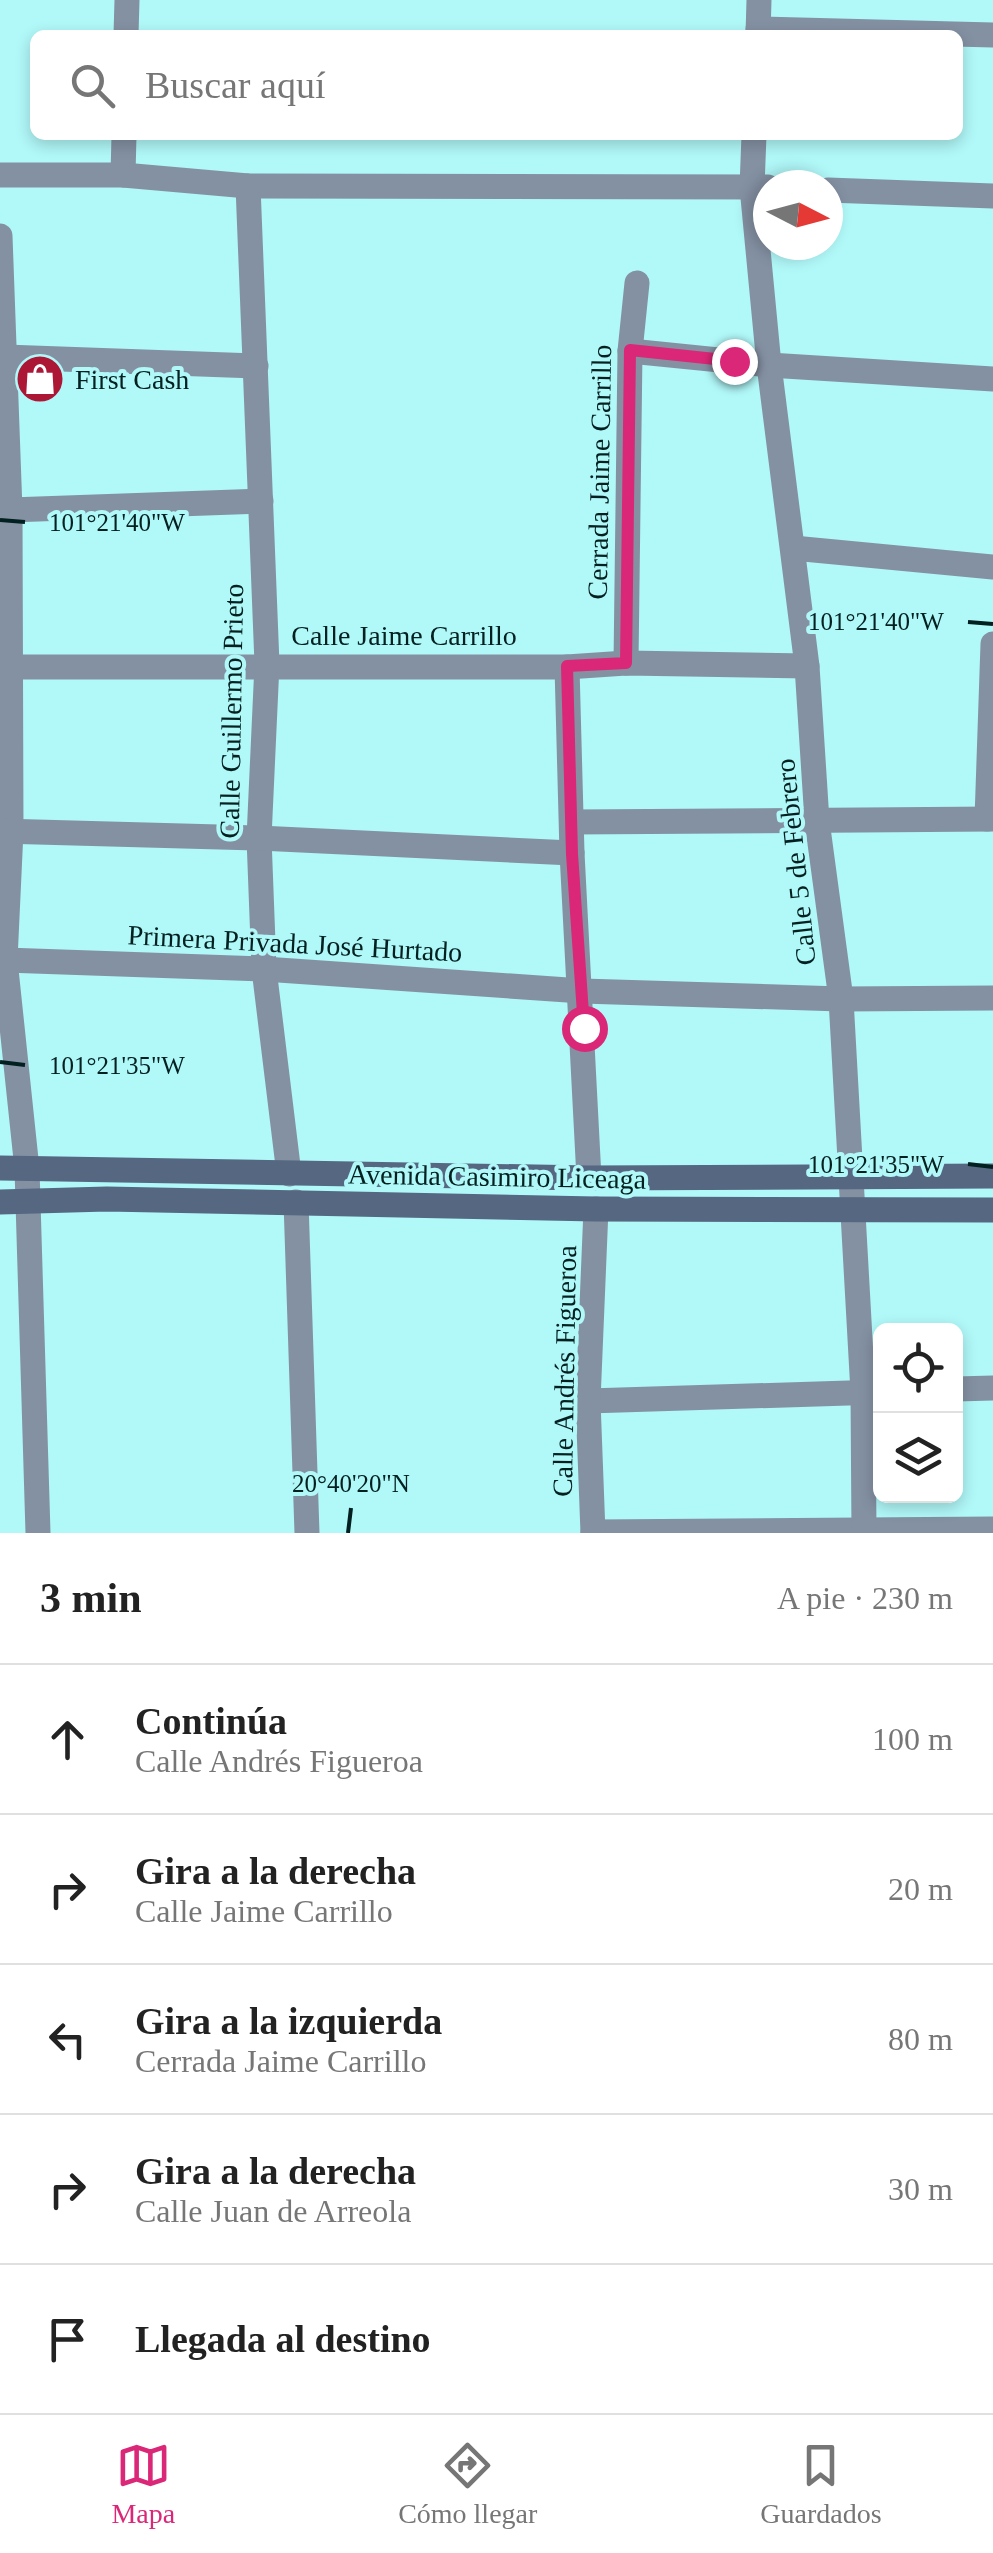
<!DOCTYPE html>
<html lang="es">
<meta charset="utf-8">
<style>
:root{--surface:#fff;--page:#f6f6f6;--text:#222;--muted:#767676;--line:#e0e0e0;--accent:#db2777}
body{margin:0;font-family:"Times New Roman",serif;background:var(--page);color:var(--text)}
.controls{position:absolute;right:30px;bottom:30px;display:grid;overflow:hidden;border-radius:15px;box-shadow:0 5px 15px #0003}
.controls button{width:90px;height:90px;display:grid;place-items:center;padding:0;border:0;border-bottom:2px solid var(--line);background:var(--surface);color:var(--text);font:50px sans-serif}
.compass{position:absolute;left:753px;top:170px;width:90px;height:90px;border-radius:50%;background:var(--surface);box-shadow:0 5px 15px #0003;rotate:96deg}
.stop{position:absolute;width:30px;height:30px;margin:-22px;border:8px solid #db2777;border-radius:50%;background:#fff}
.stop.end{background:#db2777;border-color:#fff;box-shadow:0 2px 10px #0008}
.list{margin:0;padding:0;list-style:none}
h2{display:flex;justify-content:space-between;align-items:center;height:130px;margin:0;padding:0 40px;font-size:42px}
h2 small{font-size:32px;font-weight:400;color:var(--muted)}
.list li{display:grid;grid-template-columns:65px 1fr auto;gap:30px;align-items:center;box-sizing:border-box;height:150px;padding:0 40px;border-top:2px solid var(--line)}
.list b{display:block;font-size:38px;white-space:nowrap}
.list p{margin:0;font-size:32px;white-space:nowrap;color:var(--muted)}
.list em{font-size:32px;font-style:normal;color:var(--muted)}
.icon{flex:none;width:55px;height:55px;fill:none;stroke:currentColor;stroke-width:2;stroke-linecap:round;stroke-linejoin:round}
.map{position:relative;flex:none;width:993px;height:1533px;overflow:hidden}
.search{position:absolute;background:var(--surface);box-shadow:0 5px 15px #0003;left:30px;right:30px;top:30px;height:110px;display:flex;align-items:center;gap:25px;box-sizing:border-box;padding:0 35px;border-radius:15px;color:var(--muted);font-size:38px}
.sheet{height:880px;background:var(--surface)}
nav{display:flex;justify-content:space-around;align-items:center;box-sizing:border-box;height:140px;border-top:2px solid var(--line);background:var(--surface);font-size:28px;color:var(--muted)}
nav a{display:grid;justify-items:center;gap:5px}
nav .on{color:var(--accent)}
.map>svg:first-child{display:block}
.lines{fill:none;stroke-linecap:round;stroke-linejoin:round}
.minor{stroke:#8491a3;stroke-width:25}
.tertiary{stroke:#8491a3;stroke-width:25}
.secondary{stroke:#556781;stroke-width:25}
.route{stroke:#db2777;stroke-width:12}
.ticks{fill:none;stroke:#022020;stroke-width:4}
.labels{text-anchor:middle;stroke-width:8;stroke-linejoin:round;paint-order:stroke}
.poi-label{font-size:28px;fill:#022020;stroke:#b1f8f9;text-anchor:start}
.street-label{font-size:28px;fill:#022020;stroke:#b1f8f9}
.ticks-label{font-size:25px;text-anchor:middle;fill:#022020;stroke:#b1f8f9;stroke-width:8;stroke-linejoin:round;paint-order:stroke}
</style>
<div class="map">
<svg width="993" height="1533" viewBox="0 0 993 1533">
<rect width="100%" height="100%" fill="#b1f8f9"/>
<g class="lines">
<g class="minor">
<polyline points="758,29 993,35"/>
<polyline points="126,35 127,0"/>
<polyline points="123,175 124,135"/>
<polyline points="248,186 267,664 259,838 264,969 289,1174"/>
<polyline points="0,236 10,510 11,831 5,960 27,1169 38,1533"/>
<polyline points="630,351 769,365 993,379"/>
<polyline points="5,357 256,366"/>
<polyline points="10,510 261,501"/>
<polyline points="793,548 993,567"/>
<polyline points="626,663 630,351 637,283"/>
<polyline points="0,667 567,667 626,663 807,666"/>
<polyline points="567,667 572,853 589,1178"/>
<polyline points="987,819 993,644"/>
<polyline points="572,822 993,819"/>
<polyline points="0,831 259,838 572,853"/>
<polyline points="5,960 264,969 582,991 841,999 993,998"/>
<polyline points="296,1202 307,1533"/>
<polyline points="956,1389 993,1388"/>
<polyline points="588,1401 880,1392"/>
<polyline points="593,1532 993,1529"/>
<polyline points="593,1533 588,1401 596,1209"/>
</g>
<g class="tertiary">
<polyline points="758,35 759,0"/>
<polyline points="754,135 752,187 769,365 807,666 817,821 841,999 863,1392 864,1533"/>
<polyline points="0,175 123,175 248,186 768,187"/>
<polyline points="828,190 993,196"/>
</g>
<g class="secondary">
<polyline points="0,1168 589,1178 993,1176"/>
<polyline points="0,1202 107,1199 596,1209 993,1210"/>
</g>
</g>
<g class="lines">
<polyline class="route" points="584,1028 572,854 567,666 626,663 630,350 734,361"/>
</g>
<path class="ticks" d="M0,520L25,522M968,622L993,624M0,1062L25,1065M968,1164L993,1167M348,1533L351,1508"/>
<defs>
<g id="shop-disc" transform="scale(2.5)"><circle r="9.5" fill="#ac1736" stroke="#b1f8f9"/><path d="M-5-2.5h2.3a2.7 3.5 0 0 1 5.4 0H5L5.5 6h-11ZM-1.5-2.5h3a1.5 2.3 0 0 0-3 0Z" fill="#fff"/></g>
</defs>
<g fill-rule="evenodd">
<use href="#shop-disc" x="40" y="379"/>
</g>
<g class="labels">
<g class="poi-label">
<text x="75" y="389">First Cash</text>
</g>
<g class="street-label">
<text transform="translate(599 472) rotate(-89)" y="10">Cerrada Jaime Carrillo</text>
<text x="404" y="645">Calle Jaime Carrillo</text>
<text transform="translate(231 711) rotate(-89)" y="10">Calle Guillermo Prieto</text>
<text transform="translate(795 862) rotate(-96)" y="10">Calle 5 de Febrero</text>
<text transform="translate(295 943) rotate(3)" y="10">Primera Privada José Hurtado</text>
<text transform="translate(497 1176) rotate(1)" y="10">Avenida Casimiro Liceaga</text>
<text transform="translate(564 1371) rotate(-89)" y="10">Calle Andrés Figueroa</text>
</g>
</g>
<g class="ticks-label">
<text x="117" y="531">101°21'40"W</text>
<text x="876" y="630">101°21'40"W</text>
<text x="117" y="1074">101°21'35"W</text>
<text x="876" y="1173">101°21'35"W</text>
<text x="351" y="1492">20°40'20"N</text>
</g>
</svg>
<div class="controls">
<button><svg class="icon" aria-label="locate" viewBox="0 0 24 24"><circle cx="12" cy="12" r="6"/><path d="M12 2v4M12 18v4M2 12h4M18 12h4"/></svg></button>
<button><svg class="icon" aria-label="layers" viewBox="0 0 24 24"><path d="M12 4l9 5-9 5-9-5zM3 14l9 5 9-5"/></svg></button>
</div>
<svg class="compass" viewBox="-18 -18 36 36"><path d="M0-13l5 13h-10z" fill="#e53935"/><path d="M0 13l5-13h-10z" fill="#767676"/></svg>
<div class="stop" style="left:584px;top:1028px"></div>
<div class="stop end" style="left:734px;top:361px"></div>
<div class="search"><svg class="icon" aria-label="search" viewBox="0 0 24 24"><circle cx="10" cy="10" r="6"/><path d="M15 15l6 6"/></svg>Buscar aquí</div>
</div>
<section class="sheet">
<h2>3 min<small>A pie · 230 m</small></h2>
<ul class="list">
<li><svg class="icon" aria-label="ahead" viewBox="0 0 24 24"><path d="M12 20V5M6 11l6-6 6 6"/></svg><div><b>Continúa</b><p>Calle Andrés Figueroa</p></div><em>100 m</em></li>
<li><svg class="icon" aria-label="right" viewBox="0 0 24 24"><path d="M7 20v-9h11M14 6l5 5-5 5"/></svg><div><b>Gira a la derecha</b><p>Calle Jaime Carrillo</p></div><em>20 m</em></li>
<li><svg class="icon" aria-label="left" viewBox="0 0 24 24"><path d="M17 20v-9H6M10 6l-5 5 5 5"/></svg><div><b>Gira a la izquierda</b><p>Cerrada Jaime Carrillo</p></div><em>80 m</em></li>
<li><svg class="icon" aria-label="right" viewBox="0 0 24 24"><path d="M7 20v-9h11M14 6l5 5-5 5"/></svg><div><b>Gira a la derecha</b><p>Calle Juan de Arreola</p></div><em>30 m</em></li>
<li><svg class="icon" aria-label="arrive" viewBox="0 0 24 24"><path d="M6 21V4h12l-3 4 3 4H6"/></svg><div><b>Llegada al destino</b></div></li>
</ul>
</section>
<nav>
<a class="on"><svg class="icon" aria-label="map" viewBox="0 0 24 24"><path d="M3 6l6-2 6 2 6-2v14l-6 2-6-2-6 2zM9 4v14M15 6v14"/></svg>Mapa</a>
<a><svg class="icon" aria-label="directions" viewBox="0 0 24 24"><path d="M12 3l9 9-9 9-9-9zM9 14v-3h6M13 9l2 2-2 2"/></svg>Cómo llegar</a>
<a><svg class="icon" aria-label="saved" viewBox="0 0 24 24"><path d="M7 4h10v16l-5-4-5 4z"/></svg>Guardados</a>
</nav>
